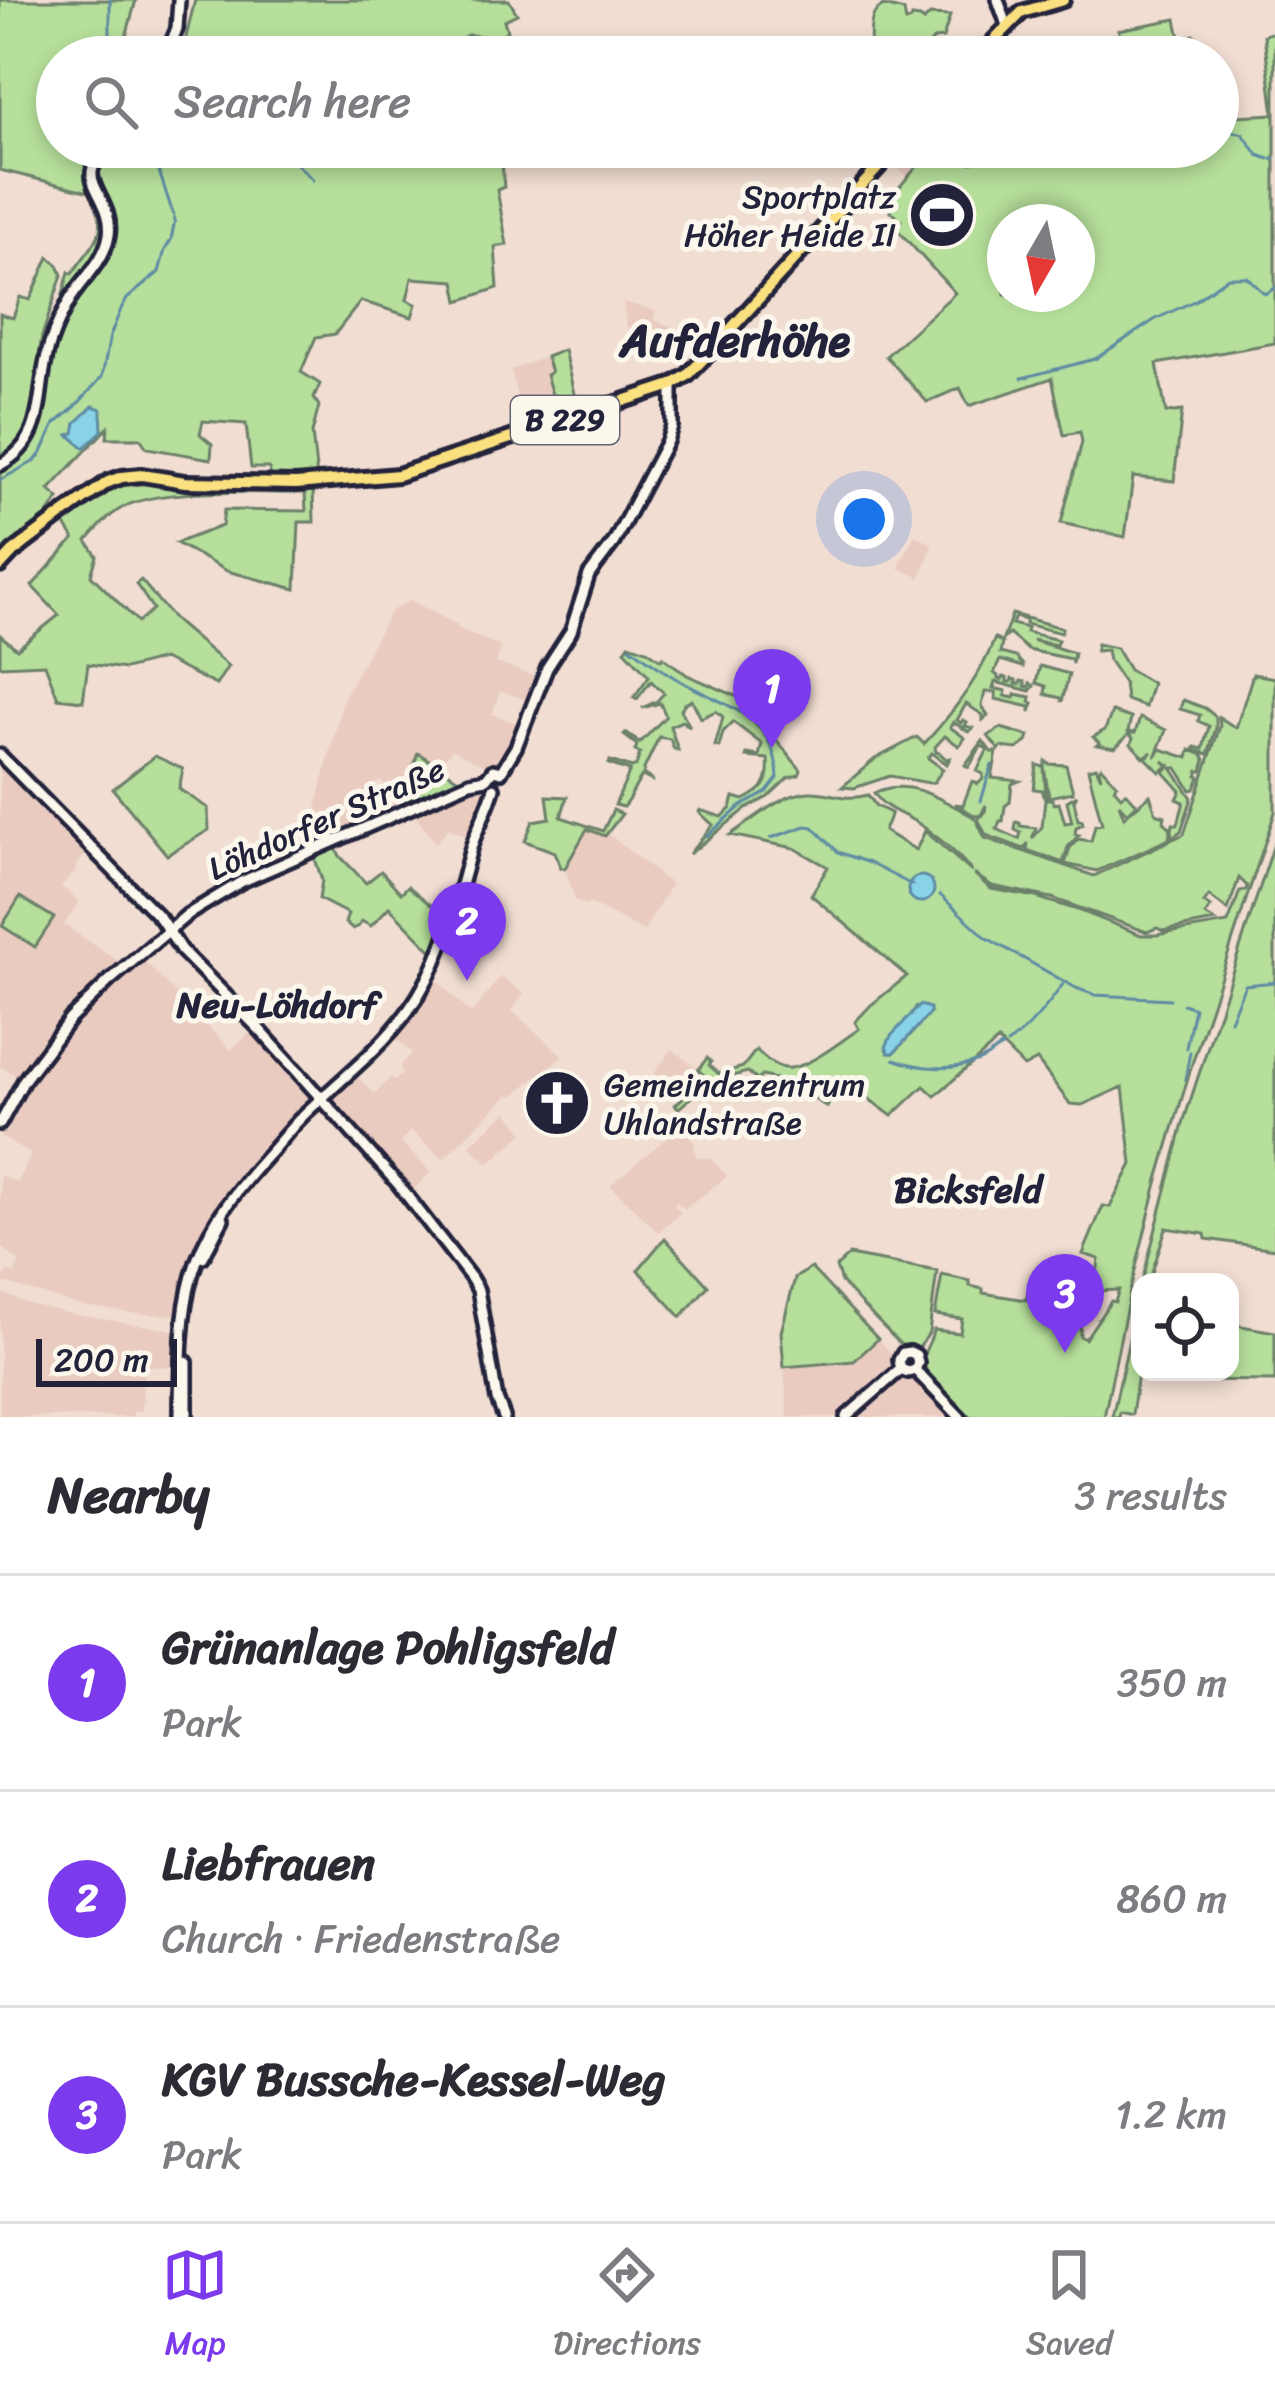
<!DOCTYPE html>
<meta charset="utf-8">
<style>
:root{--surface:#fff;--page:#f2f2f3;--text:#2b2b33;--muted:#7c7c81;--line:#e1e1e2;--accent:#7c3aed}
body{margin:0;font-family:Sriracha,sans-serif;background:var(--page);color:var(--text)}
.controls{position:absolute;right:36px;bottom:36px;display:grid;overflow:hidden;border-radius:24px;box-shadow:0 6px 18px #0003}
.controls button{width:108px;height:108px;display:grid;place-items:center;padding:0;border:0;border-bottom:3px solid var(--line);background:var(--surface);color:var(--text);font:60px sans-serif}
.compass{position:absolute;left:987px;top:204px;width:108px;height:108px;border-radius:50%;background:var(--surface);box-shadow:0 6px 18px #0003;rotate:189deg}
.scale{position:absolute;left:36px;bottom:30px;width:141px;box-sizing:border-box;padding-left:12px;border:6px solid #22223b;border-top:0;font-size:33px;line-height:42px;white-space:nowrap;color:#22223b;-webkit-text-stroke:9px #fbf7ec;paint-order:stroke}
.you{position:absolute;left:864px;top:519px;width:42px;height:42px;margin:-30px;border:9px solid #fff;border-radius:50%;background:#1a73e8;box-shadow:0 0 0 18px #1a73e833}
.badge{display:grid;place-items:center;width:78px;height:78px;border-radius:50%;background:var(--accent);color:#fff;font-size:39px;font-weight:700}
.pin{position:absolute;translate:-50% -99px;filter:drop-shadow(0 3px 6px #0008)}
.pin::after{content:'';position:absolute;top:63px;width:42px;height:36px;background:inherit;clip-path:polygon(0 0,100% 0,50% 100%)}
.list{margin:0;padding:0;list-style:none}
h2{display:flex;justify-content:space-between;align-items:center;height:156px;margin:0;padding:0 48px;font-size:51px}
h2 small{font-size:39px;font-weight:400;color:var(--muted)}
.list li{display:grid;grid-template-columns:78px 1fr auto;gap:36px;align-items:center;box-sizing:border-box;height:216px;padding:0 48px;border-top:3px solid var(--line)}
.list b{display:block;font-size:45px;white-space:nowrap}
.list p{margin:0;font-size:39px;white-space:nowrap;color:var(--muted)}
.list em{font-size:39px;font-style:normal;color:var(--muted)}
.icon{flex:none;width:66px;height:66px;fill:none;stroke:currentColor;stroke-width:2;stroke-linecap:round;stroke-linejoin:round}
.map{position:relative;flex:none;width:1275px;height:1417px;overflow:hidden}
.search{position:absolute;background:var(--surface);box-shadow:0 6px 18px #0003;left:36px;right:36px;top:36px;height:132px;display:flex;align-items:center;gap:30px;box-sizing:border-box;padding:0 42px;border-radius:66px;color:var(--muted);font-size:45px}
.sheet{height:804px;background:var(--surface)}
nav{display:flex;justify-content:space-around;align-items:center;box-sizing:border-box;height:168px;border-top:3px solid var(--line);background:var(--surface);font-size:33px;color:var(--muted)}
nav a{display:grid;justify-items:center;gap:6px}
nav .on{color:var(--accent)}
.map>svg:first-child{display:block}
.built{fill:#eacbc0}
.green{fill:#b6df9b;stroke:#6c806b;stroke-width:3;fill-rule:evenodd}
.water{fill:#88d3e8;stroke:#5f8ca3;stroke-width:3}
.lines{fill:none;stroke-linecap:round;stroke-linejoin:round}
.stream{stroke:#5f8ca3;stroke-width:3}
.secondary-casing{stroke:#22223b;stroke-width:18}
.primary-casing{stroke:#22223b;stroke-width:20}
.secondary{stroke:#fbf7ec;stroke-width:9}
.primary{stroke:#fbe080;stroke-width:10}
.labels{text-anchor:middle;stroke-width:10;stroke-linejoin:round;paint-order:stroke}
.shield{fill:#fbf7ec;stroke:#636270;stroke-width:3}
.shield-label{font-size:30px;font-weight:bold;fill:#22223b}
.poi-label{font-size:33px;fill:#22223b;stroke:#fbf7ec;text-anchor:end}
.street-label{font-size:33px;fill:#22223b;stroke:#fbf7ec}
.neighbourhood-label{font-size:36px;font-weight:bold;fill:#22223b;stroke:#fbf7ec}
.district-label{font-size:45px;font-weight:bold;fill:#22223b;stroke:#fbf7ec}
</style>
<div class="map">
<svg width="1275" height="1417" viewBox="0 0 1275 1417">
<rect width="100%" height="100%" fill="#f1ddd2"/>
<filter id="ink" filterUnits="userSpaceOnUse"><feTurbulence type="fractalNoise" baseFrequency=".00833" numOctaves="2"/><feDisplacementMap in="SourceGraphic" scale="24" xChannelSelector="R" yChannelSelector="G"/><feConvolveMatrix kernelMatrix="1 2 1 2 8 2 1 2 1" color-interpolation-filters="sRGB"/></filter>
<g filter="url(#ink)">
<g class="built">
<polygon points="903,147 917,147 926,157 908,177 890,162"/>
<polygon points="623,302 656,311 653,319 674,328 670,340 654,337 631,338 626,324"/>
<polygon points="564,350 577,410 524,427 511,370"/>
<polygon points="914,535 929,542 932,547 920,578 899,568"/>
<polygon points="410,600 457,625 457,628 501,647 496,663 536,677 527,700 500,691 492,714 519,724 509,750 502,759 489,768 452,749 440,766 460,780 400,805 402,797 381,781 369,786 381,815 320,843 316,838 317,804 344,697 390,612"/>
<polygon points="0,761 88,852 76,865 76,871 61,886 79,902 64,925 120,962 67,1013 19,1077 0,1066"/>
<polygon points="482,786 486,797 469,836 448,828 436,843 413,813"/>
<polygon points="587,828 604,836 607,833 671,884 644,931 589,903 586,905 575,900 565,868"/>
<polygon points="143,960 231,1050 253,1030 309,1097 309,1102 222,1202 195,1251 182,1290 178,1313 167,1315 130,1313 78,1305 2,1282 7,1271 14,1274 20,1262 0,1246 0,1175 17,1183 31,1154 0,1136 18,1100 82,1011 126,971"/>
<polygon points="501,976 524,993 512,1011 563,1056 512,1096 509,1094 443,1159 411,1131 401,1143 431,1172 412,1191 335,1103 335,1099 356,1076 375,1094 391,1077 395,1081 402,1074 400,1066 412,1053 393,1036 434,977 471,1014"/>
<polygon points="672,1049 706,1076 700,1082 688,1073 666,1094 651,1078"/>
<polygon points="507,1111 524,1133 488,1164 470,1145"/>
<polygon points="681,1126 694,1142 696,1157 710,1158 727,1176 685,1209 677,1202 674,1205 681,1212 658,1232 610,1185"/>
<polygon points="0,1292 25,1303 70,1314 172,1330 178,1336 176,1367 144,1366 142,1411 133,1411 133,1417 0,1417"/>
<polygon points="878,1339 894,1356 897,1371 916,1378 952,1412 946,1417 788,1417 784,1367 854,1361"/>
</g>
<g class="green">
<path d="M0,0H136L123,48L125,57H57V147H107L90,156C87,183 102,196 106,222C111,251 73,292 57,316L69,272L72,274C96,238 112,235 90,192L0,170Z"/>
<polygon points="195,0 509,0 517,14 504,20 507,31 492,44 484,36 467,35 433,57 171,57 185,41"/>
<path d="M884,6L904,11L906,22L911,20L912,17L920,18L924,21L930,15L950,16L943,38L934,39L920,57H909L896,47L887,57H836L837,50L870,51C871,35 867,12 884,6Z"/>
<polygon points="1176,19 1180,38 1194,35 1199,57 1129,57 1118,30"/>
<path d="M1275,32V343L1157,364L1166,413L1182,411L1174,481L1133,477L1125,537L1061,523L1082,442L1080,432L1064,435L1052,378L969,406L960,388L927,402L886,356L955,293L895,227L901,221L888,208L895,200L891,197L925,157L918,149L920,147H933L972,163L1026,147H1218V117L1274,114L1264,35ZM1005,222H1077V294H1005Z"/>
<polygon points="126,147 526,149 497,156 502,165 504,187 497,190 507,245 495,247 498,288 459,301 455,281 412,278 407,300 416,304 412,317 361,301 335,334 316,337 301,372 320,384 314,398 319,406 312,433 317,478 271,477 269,468 251,468 246,424 203,421 200,434 212,444 211,459 147,448 140,438 107,438 108,427 49,490 59,499 41,523 0,554 0,314 13,318 20,297 30,300 49,257 58,265 62,275 42,336 29,421 23,434 32,442 38,428 50,360 59,326 110,248 112,222 96,176 97,166"/>
<polygon points="564,350 575,398 555,404 546,375 551,372 546,357"/>
<path d="M127,478L313,487L314,522H299L296,589L227,571L176,543L222,526L224,510L306,511L305,493C259,494 160,486 122,508C108,516 97,529 87,541L97,556L91,575L138,622L153,609L136,584L141,580L175,621L228,666L216,685L163,659L125,669L88,664L83,701L58,698L45,664L0,666V635L17,649L59,615L32,586L74,539L62,520L107,486Z"/>
<polygon points="1012,614 1062,628 1061,633 1025,624 1026,620 1015,617 1012,624 1027,628 1026,632 1058,640 1056,645 1032,640 1074,653 1072,664 1071,659 1028,650 1009,634 1003,639"/>
<path d="M995,638L1002,643L1000,653L1016,657L1023,665V667L1000,660L994,673L998,676V679L1002,680L1003,677L1007,678V682H1011L1012,679L1016,680V684H1020L1021,681L1025,682V686L1029,687L1030,683L1034,686L1030,691L995,682L993,688L1006,691L1005,696L1014,698L1015,694L1031,697L1030,702L1033,703L1030,712V707L996,699V692H985L982,706L988,716L983,720V715L966,704L957,720L961,723L963,720L967,722L965,726L973,728L969,732L953,722L950,727L965,738L959,746L945,736L935,747L936,752L940,753L946,759L950,758L947,764L932,753L928,758L943,769L934,782L929,783L890,776L854,788L842,787L875,759L917,737L924,744C953,713 980,678 995,638Z"/>
<path d="M629,644L647,650L661,660L663,657L687,675L743,699L801,770L799,775L788,778L768,797L746,809L689,854L713,825L699,812L700,810L722,817L731,808L734,797L744,800C764,790 770,783 768,759L746,757L747,754L759,756L762,744L733,722L723,732L719,747L715,746L723,717L716,711L701,718L692,700L684,704L681,710L690,727L682,721L670,726L678,750L674,749L670,739L659,737L644,769V774L654,782L642,776C634,787 632,797 623,807L615,805L630,771L609,764L610,761L632,768L636,766L640,753L635,751L637,745L624,735L626,733L640,743L666,716L660,703L642,708L657,701L664,693L651,681L637,699L634,697L649,676L625,650Z"/>
<polygon points="1097,644 1116,648 1129,670 1152,683 1145,707 1126,700 1124,683 1109,661 1107,650 1096,651"/>
<polygon points="1040,666 1069,674 1062,702 1061,698 1045,694 1046,686 1036,683"/>
<path d="M1253,674L1275,678V812L1192,1064L1157,1183L1130,1291L1104,1417H971C956,1403 921,1379 924,1357C925,1346 932,1342 933,1330L960,1333L962,1319L935,1315L942,1275L970,1281V1286L983,1289V1293L1026,1300L1029,1288L1081,1299L1080,1336L1085,1339L1111,1301L1115,1302L1119,1290L1095,1291L1099,1259L1083,1254L1103,1206L1110,1207L1132,1164L1123,1087L1082,1105L1070,1104L1037,1060L1024,1067L998,1041L935,1096L924,1086L892,1116L842,1079L827,1107L813,1098L807,1089L801,1094L784,1081L762,1076L758,1080L756,1097V1079L748,1072L708,1082L700,1090L703,1094L700,1096L696,1093L679,1108L675,1105L706,1077L698,1070L707,1058L711,1062L709,1065L719,1074L743,1067L756,1050C765,1058 777,1070 790,1068C811,1066 842,1040 859,1029L855,1022L871,1005L907,976L811,895L828,867L794,848L730,835C753,820 781,794 809,792C832,791 842,802 868,795L876,806L891,813L884,831L916,850L925,831L972,872C959,854 940,839 922,826C905,814 885,810 874,793C907,776 943,800 972,816L977,821L985,838L1094,876L1184,834L1220,726L1219,717L1236,728ZM974,874L992,886L1052,898L1147,932L1157,928L1163,931L1215,921L1205,915L1211,907L1204,903L1209,896L1228,910L1239,878L1247,886L1246,890L1240,891L1228,923L1156,935H1141L1081,911L1036,897L991,889ZM916,1007L930,1013L894,1053H889Z"/>
<polygon points="1183,700 1205,708 1216,717 1216,728 1208,754 1194,750 1195,747 1203,749 1209,726 1198,721 1200,715 1180,709"/>
<polygon points="1112,712 1131,718 1128,732 1135,733 1140,718 1166,730 1155,757 1161,749 1188,758 1190,750 1203,755 1205,760 1202,771 1199,771 1197,776 1200,777 1195,789 1191,790 1177,768 1172,768 1192,798 1181,831 1171,838 1173,824 1178,824 1184,802 1177,799 1181,791 1164,772 1170,765 1163,761 1168,766 1160,772 1146,758 1152,752 1144,757 1131,744 1133,738 1129,734 1115,748 1097,745 1100,743 1093,737 1105,730"/>
<polygon points="1001,728 1029,736 1027,742 1017,749 1001,747 999,750 988,736"/>
<polygon points="983,741 991,752 997,752 992,778 1019,781 1012,784 1010,802 1005,806 1003,821 1000,821 997,829 1019,839 1021,833 1015,830 1016,822 1020,823 1020,826 1036,828 1032,839 1042,827 1045,799 1052,799 1054,804 1059,803 1065,823 1072,822 1067,801 1077,795 1074,800 1078,820 1082,820 1083,824 1076,827 1075,834 1079,835 1068,847 1063,863 1027,850 1028,843 1024,849 986,835 978,819 985,812 986,805 981,815 976,816 955,804 963,805 972,781 978,784 983,779 983,774 977,771 988,749 981,746 969,767 965,765"/>
<polygon points="418,753 460,780 400,805"/>
<polygon points="155,756 183,769 179,789 208,808 209,830 167,855 113,789"/>
<polygon points="1046,761 1049,764 1066,765 1073,792 1049,797 1044,767 1046,797 1043,796 1043,790 1034,789 1037,765 1044,767"/>
<polygon points="1096,767 1101,778 1099,769 1101,767 1117,784 1114,788 1121,796 1126,792 1137,804 1127,813 1119,804 1124,817 1150,795 1156,813 1165,816 1164,822 1171,828 1169,839 1097,871 1065,864 1070,848 1078,839 1091,841 1095,825 1102,824 1088,769"/>
<polygon points="547,796 567,797 561,817 603,831 613,810 622,814 605,836 587,829 565,868 561,868 555,852 525,841 533,821 550,818"/>
<polygon points="1275,841 1275,1249 1206,1239 1205,1234 1166,1228 1149,1282 1142,1282 1184,1120"/>
<polygon points="336,848 340,856 366,883 381,871 401,893 408,886 432,906 448,914 436,951 433,952 389,907 371,926 361,921 359,926 352,929 345,923 348,914 319,899 322,880 314,856"/>
<polygon points="20,897 54,918 35,947 2,926"/>
<polygon points="665,1238 708,1286 681,1317 638,1270"/>
<polygon points="849,1255 937,1271 929,1333 917,1351 903,1347 863,1306 841,1282 836,1267"/>
<polygon points="811,1268 878,1339 854,1361 784,1367 781,1332 795,1278"/>
<polygon points="1140,1290 1140,1320 1132,1354 1140,1359 1132,1415 1120,1412 1119,1417 1112,1417"/>
<polygon points="1236,1325 1275,1332 1275,1381 1185,1380 1187,1373 1230,1372 1230,1352"/>
</g>
<g class="water">
<polygon points="93,406 101,409 102,431 84,448 69,435 74,433 76,423"/>
<circle cx="921" cy="889" r="13"/>
<polygon points="920,1005 930,1008 930,1013 894,1053 889,1053 886,1047 891,1036"/>
</g>
<g class="lines">
<g class="stream">
<polyline points="105,57 110,35 110,0"/>
<polyline points="1218,127 1243,134 1258,155 1269,159"/>
<polyline points="1272,159 1275,160"/>
<polyline points="293,160 313,180"/>
<polyline points="1022,378 1095,359 1156,319 1196,300 1228,277 1247,277 1265,294 1275,288"/>
<polyline points="0,480 35,461 42,452 55,424 75,407 102,377 110,336 122,307 127,299 159,272 165,250 171,240 175,220 151,147"/>
<path d="M630,647C645,657 660,669 677,679C722,706 775,713 778,778L767,792L740,807L707,836"/>
<polyline points="981,801 992,765"/>
<polyline points="771,838 806,826 813,827 838,852 869,863 912,885"/>
<polyline points="940,895 987,938 1076,988 1095,995 1170,999"/>
<polyline points="1183,1004 1194,1008 1186,1048"/>
<polyline points="1230,1020 1245,985 1275,982"/>
<path d="M1007,1044C1029,1030 1048,1005 1063,984"/>
<path d="M894,1059C920,1069 950,1071 976,1062C986,1060 992,1051 1002,1047"/>
<polyline points="1185,1079 1190,1052"/>
</g>
<g class="secondary-casing">
<g id="secondary">
<polyline points="998,0 1007,25"/>
<polyline points="165,57 177,29 179,0"/>
<path d="M0,465C51,437 34,388 51,341C56,326 63,312 71,298C84,278 105,260 109,235C115,194 63,175 116,147"/>
<polyline points="0,755 160,918 181,950 260,1030 398,1184 471,1278 478,1290 497,1399 504,1417"/>
<polyline points="0,1124 24,1080 70,1019 109,981 187,915 241,882 470,782 486,779 493,770 501,772 516,747 547,668 571,631 589,575 614,542 667,441 672,426 672,385"/>
<polyline points="203,1257 223,1219"/>
<polyline points="187,1362 187,1417"/>
<polyline points="915,1370 918,1363 916,1355 910,1352 903,1353 899,1360 901,1369 908,1372 915,1370 960,1417"/>
<path d="M180,1417C181,1295 182,1249 267,1156C282,1140 295,1122 311,1108C344,1077 381,1048 408,1011C444,961 455,906 471,848C477,828 488,809 494,788"/>
<polyline points="846,1417 901,1369"/>
</g>
</g>
<g class="primary-casing">
<g id="primary">
<polyline points="978,57 1022,12 1063,0"/>
<polyline points="0,566 13,552 59,517 108,482 122,477 142,475 185,482 296,484 398,475 672,385 688,375 708,354 897,147"/>
</g>
</g>
<use href="#secondary" class="secondary"/>
<use href="#primary" class="primary"/>
</g>
</g>
<defs>
<g id="stadium-disc" transform="scale(3.45)"><circle r="9.5" fill="#22223b" stroke="#fbf7ec"/><path d="M0-5a6.5 5 0 1 0 0 10a6.5 5 0 1 0 0-10ZM-3.5-1.8h7v3.6h-7Z" fill="#fff"/></g>
<g id="church-disc" transform="scale(3.45)"><circle r="9.5" fill="#22223b" stroke="#fbf7ec"/><path d="M-1.2-6h2.4v3.5h3.3v2.4h-3.3V6h-2.4V-.1h-3.3v-2.4h3.3Z" fill="#fff"/></g>
</defs>
<g fill-rule="evenodd">
<use href="#stadium-disc" x="942" y="215"/>
<use href="#church-disc" x="557" y="1103"/>
</g>
<g class="labels">
<rect class="shield" x="511" y="396" width="108" height="48" rx="9"/>
<g class="shield-label">
<text x="565" y="430">B 229</text>
</g>
<g class="poi-label">
<text x="896" y="208">Sportplatz<tspan x="896" dy="38">Höher Heide II</tspan></text>
<text x="604" y="1096" text-anchor="start">Gemeindezentrum<tspan x="604" dy="38">Uhlandstraße</tspan></text>
</g>
<g class="street-label">
<text transform="translate(326 818) rotate(-24)" y="12">Löhdorfer Straße</text>
</g>
<g class="neighbourhood-label">
<text x="277" y="1017">Neu-Löhdorf</text>
<text x="968" y="1202">Bicksfeld</text>
</g>
<g class="district-label">
<text x="735" y="356">Aufderhöhe</text>
</g>
</g>
</svg>
<div class="controls">
<button><svg class="icon" aria-label="locate" viewBox="0 0 24 24"><circle cx="12" cy="12" r="6"/><path d="M12 2v4M12 18v4M2 12h4M18 12h4"/></svg></button>
</div>
<svg class="compass" viewBox="-18 -18 36 36"><path d="M0-13l5 13h-10z" fill="#e53935"/><path d="M0 13l5-13h-10z" fill="#7c7c81"/></svg>
<div class="scale">200 m</div>
<div class="you"></div>
<div class="pin badge" style="left:772px;top:748px">1</div>
<div class="pin badge" style="left:467px;top:981px">2</div>
<div class="pin badge" style="left:1065px;top:1353px">3</div>
<div class="search"><svg class="icon" aria-label="search" viewBox="0 0 24 24"><circle cx="10" cy="10" r="6"/><path d="M15 15l6 6"/></svg>Search here</div>
</div>
<section class="sheet">
<h2>Nearby<small>3 results</small></h2>
<ul class="list">
<li><span class="badge">1</span><div><b>Grünanlage Pohligsfeld</b><p>Park</p></div><em>350 m</em></li>
<li><span class="badge">2</span><div><b>Liebfrauen</b><p>Church · Friedenstraße</p></div><em>860 m</em></li>
<li><span class="badge">3</span><div><b>KGV Bussche-Kessel-Weg</b><p>Park</p></div><em>1.2 km</em></li>
</ul>
</section>
<nav>
<a class="on"><svg class="icon" aria-label="map" viewBox="0 0 24 24"><path d="M3 6l6-2 6 2 6-2v14l-6 2-6-2-6 2zM9 4v14M15 6v14"/></svg>Map</a>
<a><svg class="icon" aria-label="directions" viewBox="0 0 24 24"><path d="M12 3l9 9-9 9-9-9zM9 14v-3h6M13 9l2 2-2 2"/></svg>Directions</a>
<a><svg class="icon" aria-label="saved" viewBox="0 0 24 24"><path d="M7 4h10v16l-5-4-5 4z"/></svg>Saved</a>
</nav>
